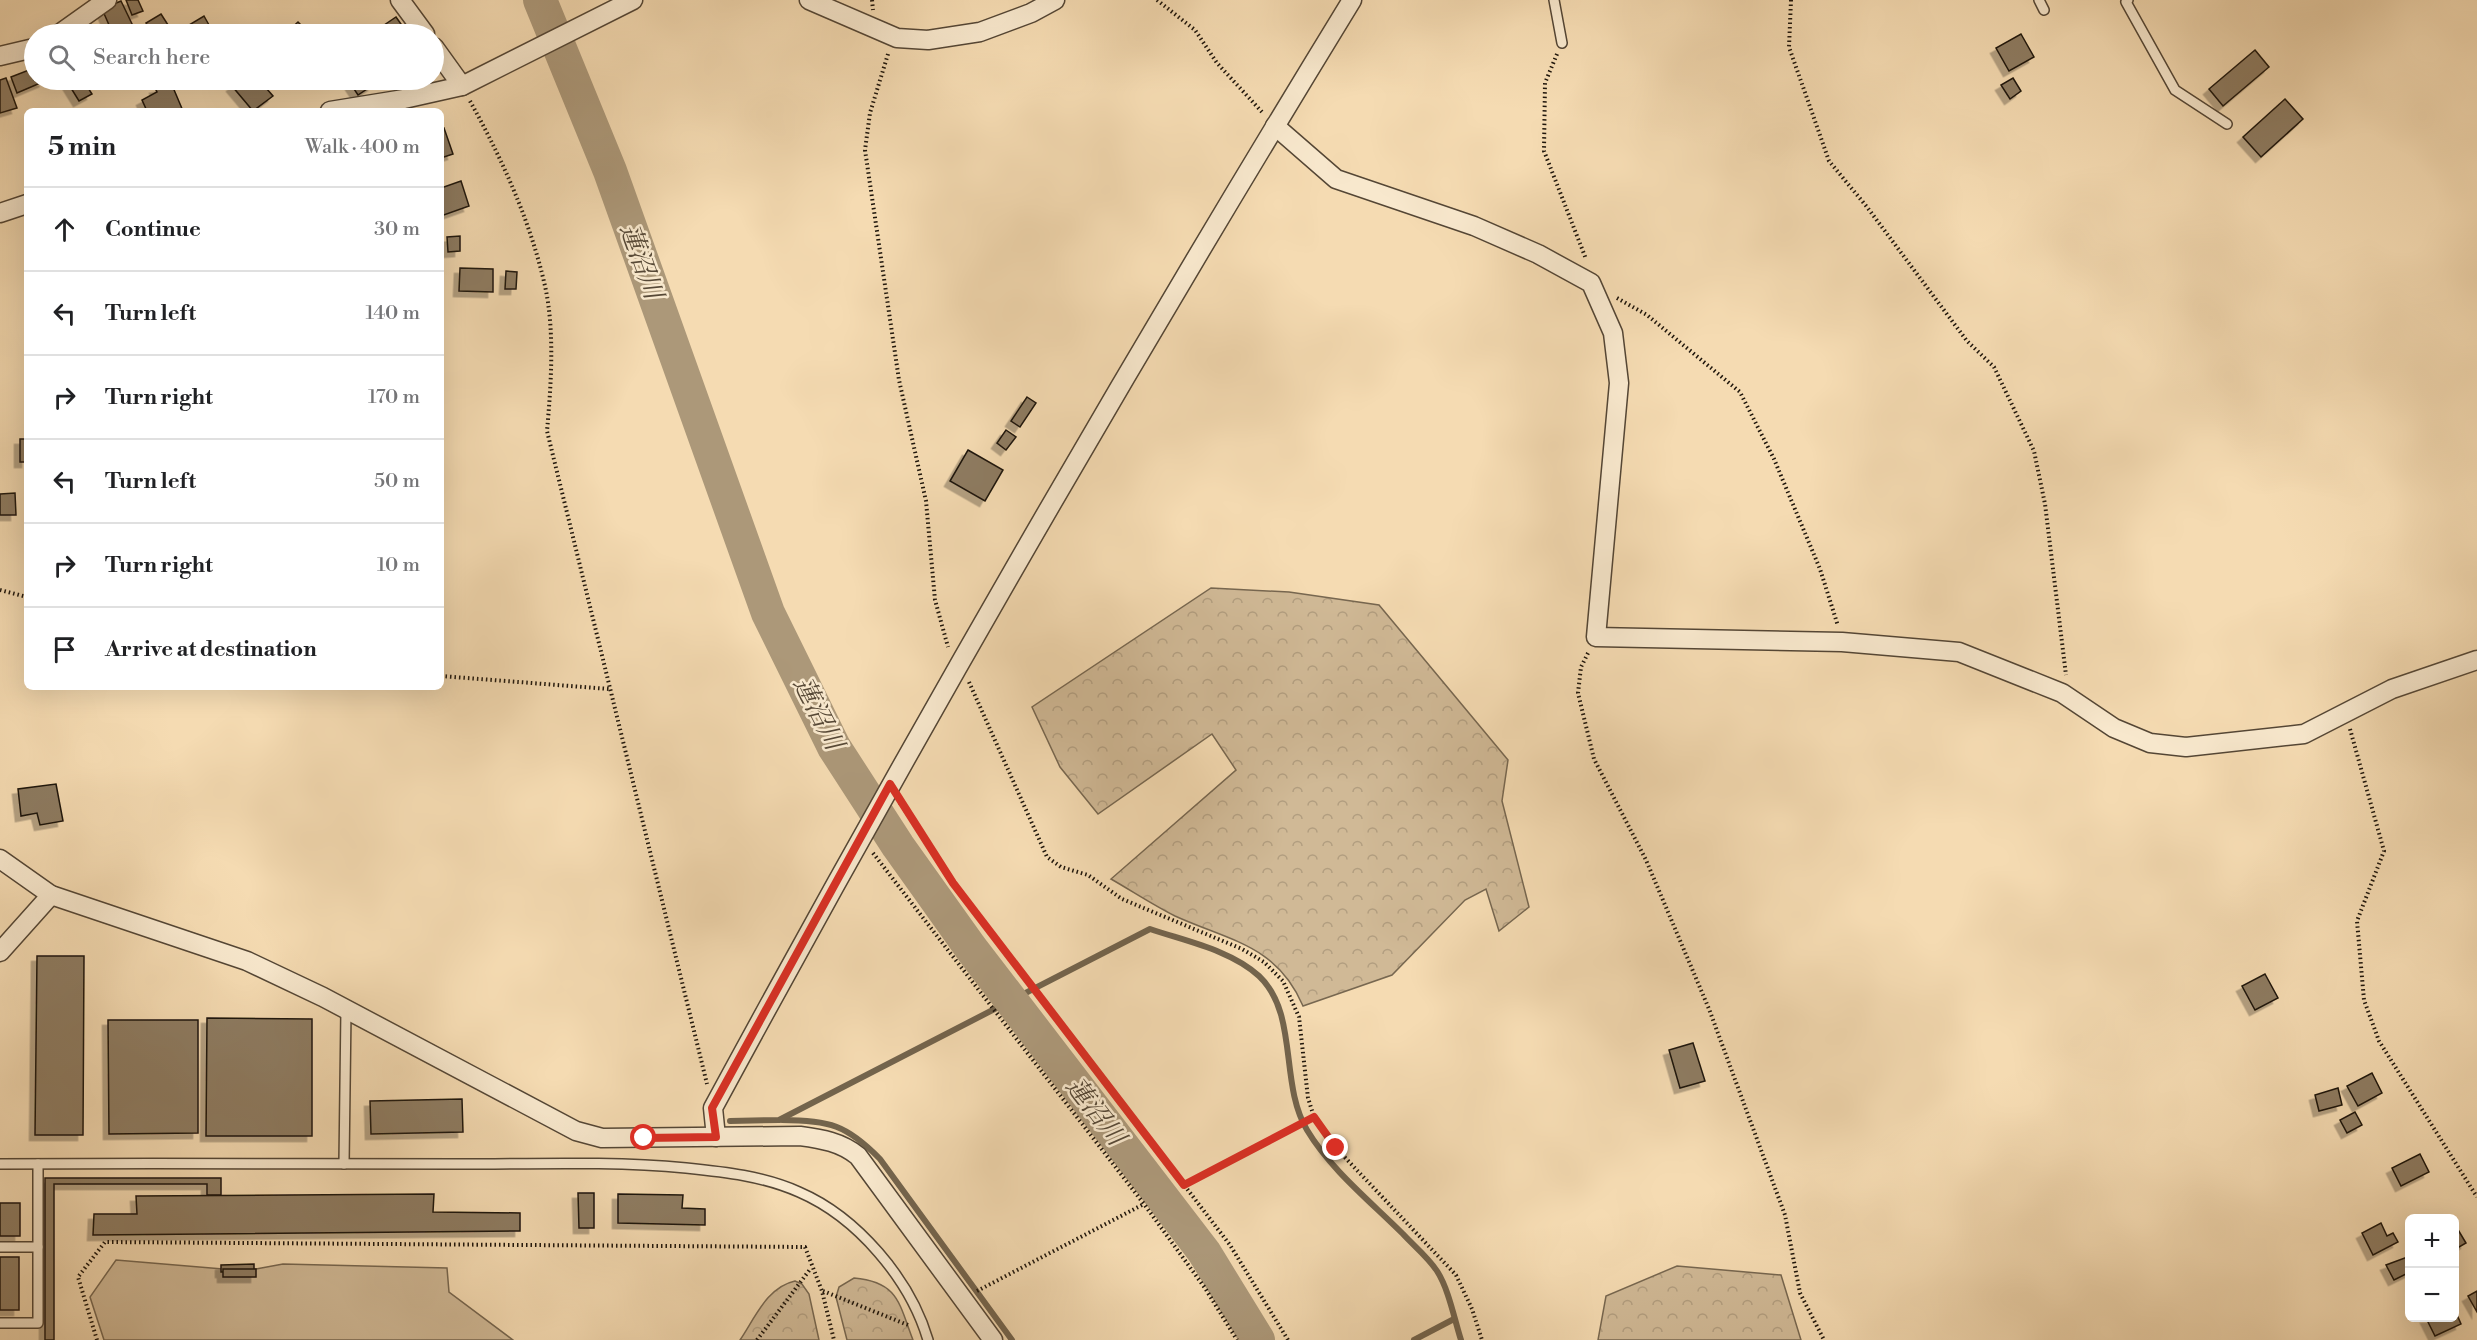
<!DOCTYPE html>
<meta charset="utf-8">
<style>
:root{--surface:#fff;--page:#f2f2f2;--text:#202124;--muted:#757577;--line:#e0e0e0}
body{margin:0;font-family:"Libre Bodoni","Noto Serif JP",serif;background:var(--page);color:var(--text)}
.controls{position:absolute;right:18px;bottom:18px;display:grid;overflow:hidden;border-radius:9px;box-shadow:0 6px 24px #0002}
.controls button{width:54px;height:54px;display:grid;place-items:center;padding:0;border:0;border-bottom:2px solid var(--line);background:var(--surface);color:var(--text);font:30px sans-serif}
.stop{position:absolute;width:18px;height:18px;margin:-14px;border:4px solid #d93025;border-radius:50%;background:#fff}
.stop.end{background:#d93025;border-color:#fff;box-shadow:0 2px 6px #0008}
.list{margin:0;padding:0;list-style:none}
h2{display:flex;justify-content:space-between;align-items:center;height:78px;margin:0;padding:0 24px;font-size:26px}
h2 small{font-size:20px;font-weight:400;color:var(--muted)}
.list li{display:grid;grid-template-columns:39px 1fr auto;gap:18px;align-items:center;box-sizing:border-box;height:84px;padding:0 24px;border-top:2px solid var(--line)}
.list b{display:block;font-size:22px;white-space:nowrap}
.list em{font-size:20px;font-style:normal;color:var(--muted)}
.icon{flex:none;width:33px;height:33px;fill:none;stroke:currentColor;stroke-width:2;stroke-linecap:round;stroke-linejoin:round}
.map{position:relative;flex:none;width:2477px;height:1340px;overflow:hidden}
.search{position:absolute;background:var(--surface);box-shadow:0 6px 24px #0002;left:24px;top:24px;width:420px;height:66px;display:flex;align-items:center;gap:15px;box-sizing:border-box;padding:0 21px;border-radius:33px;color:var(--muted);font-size:22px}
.panel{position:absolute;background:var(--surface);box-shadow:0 6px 24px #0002;left:24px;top:108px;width:420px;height:582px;border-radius:9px}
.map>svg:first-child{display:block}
.forest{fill:url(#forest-crowns);stroke:#776750;stroke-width:1.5}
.pitch{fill:#d0b996;stroke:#776750;stroke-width:1.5}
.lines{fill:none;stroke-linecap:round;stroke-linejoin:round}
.stream{stroke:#73644d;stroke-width:6}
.river{stroke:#ac9879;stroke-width:34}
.building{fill:#8e7c62;stroke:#1e150b;stroke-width:1.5;filter:url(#shadow)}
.lane-casing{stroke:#544635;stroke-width:12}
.street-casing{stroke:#544635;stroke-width:21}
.path{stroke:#1e150b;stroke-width:4;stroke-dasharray:1.5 3;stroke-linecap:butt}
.lane{stroke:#f8e8cd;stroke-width:9}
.street{stroke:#f8e8cd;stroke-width:18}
.route{stroke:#d93025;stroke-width:8}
.labels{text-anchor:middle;stroke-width:5;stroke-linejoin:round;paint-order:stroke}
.water-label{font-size:26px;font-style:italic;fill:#574937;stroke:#f8e8cd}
</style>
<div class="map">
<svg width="2477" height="1340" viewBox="0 0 2477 1340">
<defs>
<pattern id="forest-crowns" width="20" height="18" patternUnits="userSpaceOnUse" patternTransform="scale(1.5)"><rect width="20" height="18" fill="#d0b996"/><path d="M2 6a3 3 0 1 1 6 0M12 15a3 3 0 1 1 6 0" fill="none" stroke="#b29e80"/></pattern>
<filter id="shadow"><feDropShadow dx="-5.5" dy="5.5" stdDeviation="0" flood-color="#0004"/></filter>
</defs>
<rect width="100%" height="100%" fill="#f5dbb2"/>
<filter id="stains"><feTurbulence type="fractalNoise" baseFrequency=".00333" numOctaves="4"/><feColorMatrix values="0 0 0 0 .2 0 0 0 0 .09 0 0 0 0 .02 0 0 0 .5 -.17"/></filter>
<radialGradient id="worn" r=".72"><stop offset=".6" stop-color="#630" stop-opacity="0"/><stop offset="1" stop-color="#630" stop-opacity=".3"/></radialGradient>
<g class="forest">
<path d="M1211,588L1289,592L1379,605L1508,760L1502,801L1529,907L1499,931L1486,889L1465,900L1392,975L1303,1006C1277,945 1230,941 1175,916C1153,905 1132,891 1111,879L1236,770L1212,734L1098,814L1060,767L1032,707Z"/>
<polygon points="1677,1266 1781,1275 1801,1340 1598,1340 1606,1296"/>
<path d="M854,1278C899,1282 899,1304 913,1340H847L836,1297L839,1287Z"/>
<path d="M795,1281L802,1284L809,1294L819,1340H740C755,1318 767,1287 795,1281Z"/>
</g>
<polygon class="pitch" points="116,1260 223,1269 256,1269 283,1264 447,1268 449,1292 513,1340 104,1340 90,1297"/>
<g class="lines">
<g class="stream">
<path d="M782,1120C829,1120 847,1125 880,1159L1012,1340"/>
<path d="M730,1121L779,1120L1150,929C1185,941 1231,950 1259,976C1299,1014 1279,1083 1307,1130C1331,1170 1370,1201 1403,1234C1414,1246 1428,1257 1437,1271C1449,1290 1454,1318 1461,1340"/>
<polyline points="1414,1340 1454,1319"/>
</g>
<polyline class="river" points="540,0 610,171 768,613 834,747 898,846 970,947 1204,1252 1258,1340"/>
</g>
<g class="building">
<polygon points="126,0 138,0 143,11 132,15"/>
<polygon points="121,1 134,28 113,34 102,9"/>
<polygon points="161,14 170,28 160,34 153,34 146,23"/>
<polygon points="204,16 214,34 174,34"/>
<polygon points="396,17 408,34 371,34"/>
<polygon points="298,22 310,34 285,34"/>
<polygon points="2021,34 2034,57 2009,71 1996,48"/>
<polygon points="2255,50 2269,67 2223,106 2209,89"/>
<polygon points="34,68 34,80 45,81 17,93 11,77"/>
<polygon points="6,78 17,108 0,113 0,80"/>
<polygon points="2013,78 2021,91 2010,99 2001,85"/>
<polygon points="66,80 83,80 92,94 79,101"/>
<polygon points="240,80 259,80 273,96 253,111 232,86"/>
<polygon points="348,80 370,80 373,85 358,95"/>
<polygon points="172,85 183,111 147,111 142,100 157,92 155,88"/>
<polygon points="2285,99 2303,119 2261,157 2243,137"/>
<polygon points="444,128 453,154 441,158 441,129"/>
<polygon points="461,181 469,206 441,216 441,188"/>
<polygon points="460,236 460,251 448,252 447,237"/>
<polygon points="460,268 493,269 493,292 459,291"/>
<polygon points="506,271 517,272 516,289 505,289"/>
<polygon points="1027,397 1036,403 1020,427 1011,421"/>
<polygon points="1006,430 1016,437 1006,450 997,443"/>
<rect x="20" y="439" width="7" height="23"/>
<polygon points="968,450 1003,470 985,501 950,481"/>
<polygon points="15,493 16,515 0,515 0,494"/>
<polygon points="56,784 63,821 40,825 37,813 21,816 18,789"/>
<polygon points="37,956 84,956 83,1135 35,1135"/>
<polygon points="2265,974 2278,998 2255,1010 2242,986"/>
<polygon points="207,1018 312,1019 312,1136 206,1136"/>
<polygon points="108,1020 198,1020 198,1133 109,1134"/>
<polygon points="1693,1043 1705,1081 1680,1088 1669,1050"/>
<polygon points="2372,1073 2382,1093 2358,1106 2347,1086"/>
<polygon points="2338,1088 2342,1105 2319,1111 2315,1095"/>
<polygon points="462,1099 463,1132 371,1134 370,1101"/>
<polygon points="2355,1112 2362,1125 2347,1133 2340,1120"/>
<polygon points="2420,1154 2429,1172 2401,1186 2392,1168"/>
<polygon points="45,1178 221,1178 221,1195 207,1195 207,1184 54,1184 54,1340 45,1340"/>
<polygon points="578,1193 594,1193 594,1228 579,1228"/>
<polygon points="434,1194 433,1212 520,1213 520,1231 93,1235 94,1214 137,1214 136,1196"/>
<polygon points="618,1194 683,1195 682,1208 705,1209 705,1225 618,1223"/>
<rect x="0" y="1203" width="20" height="33"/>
<polygon points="2381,1223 2387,1236 2393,1233 2398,1242 2373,1255 2362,1233"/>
<polygon points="2454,1223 2466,1243 2454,1250"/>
<polygon points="2410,1256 2410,1272 2394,1280 2386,1265"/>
<rect x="0" y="1257" width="19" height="53"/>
<polygon points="254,1264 254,1272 221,1272 221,1265"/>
<rect x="223" y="1269" width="33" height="8"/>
<polygon points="2477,1291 2477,1312 2468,1296"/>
<polygon points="2454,1308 2461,1324 2435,1336 2426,1318 2454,1318"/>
</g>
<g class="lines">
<g class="lane-casing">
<g id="lane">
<polyline points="1554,0 1562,43"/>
<polyline points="2039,0 2044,10"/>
<polyline points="2128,0 2126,2 2175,90 2227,124"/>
<path d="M0,1164C153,1163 306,1164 459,1164C535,1164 610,1161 686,1168C725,1172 763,1176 799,1192C857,1217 910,1279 928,1340"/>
<polyline points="344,1164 346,1010"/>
<polyline points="0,1247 38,1247"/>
<polyline points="0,1323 38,1323 38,1164"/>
</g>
</g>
<g class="street-casing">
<g id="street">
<polyline points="400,0 425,34"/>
<polyline points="809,0 897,38 928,40 980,32 1031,13 1055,0"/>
<polyline points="59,34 107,0"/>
<polyline points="434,47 462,86"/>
<polyline points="0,56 34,48"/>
<polyline points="330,111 404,99 462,86 633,0"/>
<polyline points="1275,126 1336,179 1474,226 1538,254 1591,283 1613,333 1619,383 1596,637 1842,642 1959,652 2062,693 2114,728 2150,743 2186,747 2304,734 2392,689 2477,660"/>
<polyline points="0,213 27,204"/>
<path d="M0,859L51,895L247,961L323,997L576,1131L602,1138L800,1136C822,1139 841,1142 858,1156L993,1340"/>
<polyline points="0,952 51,895"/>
<path d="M716,1137L713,1108C916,733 1129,364 1352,0"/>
</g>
</g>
<g class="path">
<polyline points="872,0 873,10"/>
<polyline points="1157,0 1195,30 1217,63 1262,112"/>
<polyline points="1791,0 1789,47 1829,161 1867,207 1967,341 1994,367 2034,451 2045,504 2066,675"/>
<polyline points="888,54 870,113 865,150 899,380 926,501 935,600 948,647"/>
<polyline points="1557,54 1545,83 1544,151 1586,259"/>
<path d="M470,101C502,159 530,220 545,286C555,331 551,386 547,431L707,1084"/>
<polyline points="1617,298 1647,315 1740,392 1774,459 1820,569 1838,626"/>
<polyline points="0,590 27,597"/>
<polyline points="1588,653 1581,667 1578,693 1594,759 1646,860 1709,1009 1785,1215 1800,1293 1824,1340"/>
<polyline points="441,676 609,689"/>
<polyline points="969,682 1047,857 1061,867 1088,875 1122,899 1242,949 1264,962 1283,981 1299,1017 1308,1098 1314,1117 1336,1148 1456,1275 1472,1309 1482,1340"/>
<polyline points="2350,729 2384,851 2357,921 2364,1000 2379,1041 2477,1197"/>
<polyline points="900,803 953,883 1230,1245 1288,1340"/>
<polyline points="873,853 1144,1204 1205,1288 1237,1340"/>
<polyline points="1183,1185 1314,1117"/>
<polyline points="823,1291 908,1325"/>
<polyline points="977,1291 1144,1204"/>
<polyline points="97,1340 78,1277 105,1242 805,1247 822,1291 834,1340"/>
<polyline points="757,1340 811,1268"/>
</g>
<use href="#lane" class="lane"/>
<use href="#street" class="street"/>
</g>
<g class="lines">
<polyline class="route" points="644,1138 716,1137 712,1108 890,784 953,883 1184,1185 1314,1117 1336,1148"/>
</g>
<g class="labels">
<g class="water-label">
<text transform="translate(642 261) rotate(70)" y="9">蓮沼川</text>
<text transform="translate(819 713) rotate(63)" y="9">蓮沼川</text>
<text transform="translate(1096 1111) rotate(52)" y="9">蓮沼川</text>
</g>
</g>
<rect width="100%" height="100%" filter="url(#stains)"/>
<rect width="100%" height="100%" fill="url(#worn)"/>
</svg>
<div class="controls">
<button>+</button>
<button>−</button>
</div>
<div class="stop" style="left:644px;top:1138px"></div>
<div class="stop end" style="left:1336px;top:1148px"></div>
<div class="search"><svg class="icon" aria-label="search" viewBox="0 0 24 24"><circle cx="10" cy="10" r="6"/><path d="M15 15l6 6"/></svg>Search here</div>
<section class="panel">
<h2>5 min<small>Walk · 400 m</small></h2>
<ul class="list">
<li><svg class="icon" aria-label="ahead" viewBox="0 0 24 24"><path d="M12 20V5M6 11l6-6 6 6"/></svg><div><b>Continue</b></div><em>30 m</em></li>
<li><svg class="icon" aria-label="left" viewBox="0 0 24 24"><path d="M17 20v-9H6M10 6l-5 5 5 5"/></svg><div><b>Turn left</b></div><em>140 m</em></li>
<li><svg class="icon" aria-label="right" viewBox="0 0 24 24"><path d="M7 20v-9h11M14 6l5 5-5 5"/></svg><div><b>Turn right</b></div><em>170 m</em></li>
<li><svg class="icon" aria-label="left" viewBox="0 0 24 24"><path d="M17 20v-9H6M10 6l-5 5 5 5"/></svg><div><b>Turn left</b></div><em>50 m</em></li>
<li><svg class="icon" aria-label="right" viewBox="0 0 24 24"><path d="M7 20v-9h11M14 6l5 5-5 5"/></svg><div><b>Turn right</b></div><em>10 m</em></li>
<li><svg class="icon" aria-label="arrive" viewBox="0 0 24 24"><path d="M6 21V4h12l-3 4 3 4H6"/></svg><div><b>Arrive at destination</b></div></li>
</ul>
</section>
</div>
